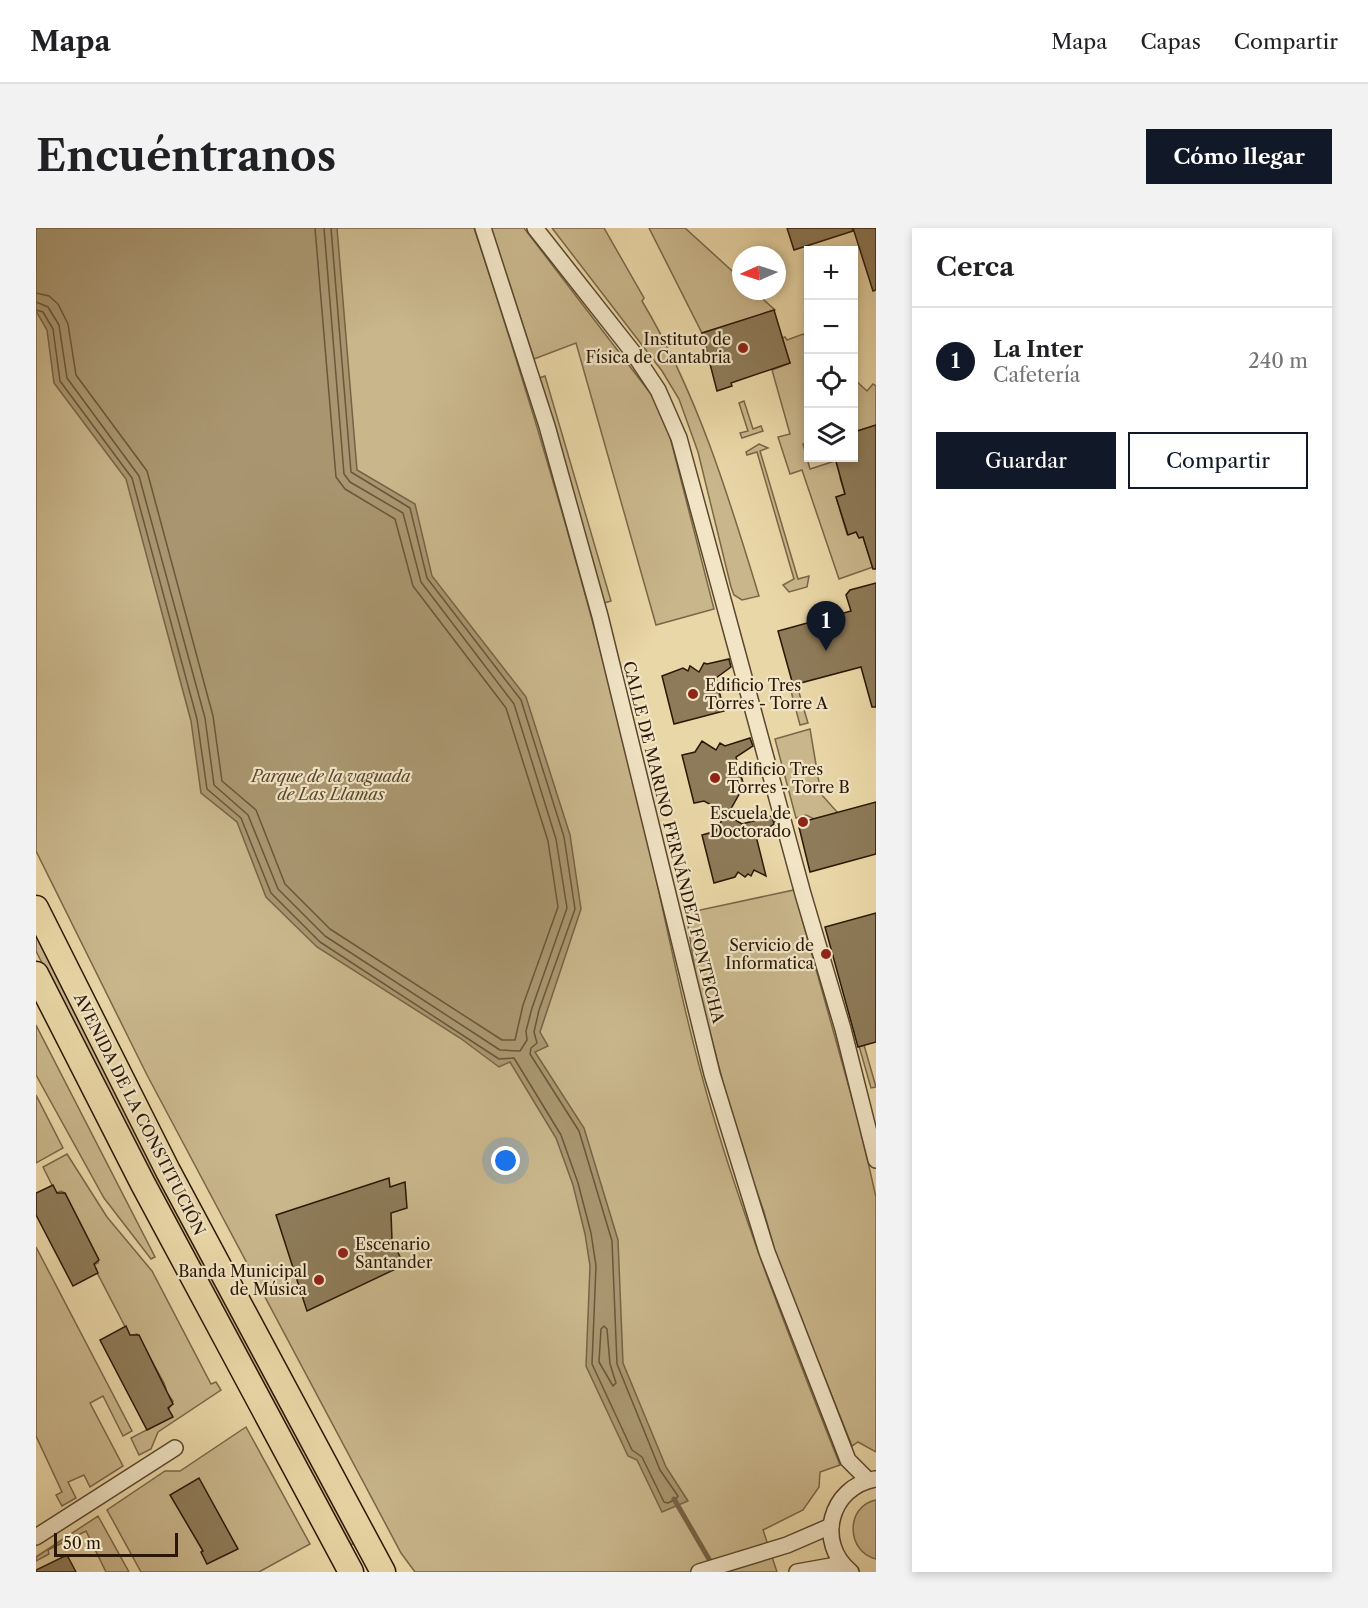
<!DOCTYPE html>
<html lang="es">
<meta charset="utf-8">
<style>
:root{--surface:#fff;--page:#f2f2f2;--text:#202124;--muted:#757577;--line:#e0e0e0;--accent:#111827}
body{margin:0;font-family:"Libre Caslon Text",serif;background:var(--page);color:var(--text)}
.controls{position:absolute;right:18px;top:18px;display:grid;overflow:hidden;border-radius:0px;box-shadow:0 3px 9px #0003}
.controls button{width:54px;height:54px;display:grid;place-items:center;padding:0;border:0;border-bottom:2px solid var(--line);background:var(--surface);color:var(--text);font:30px sans-serif}
.compass{position:absolute;left:696px;top:18px;width:54px;height:54px;border-radius:50%;background:var(--surface);box-shadow:0 3px 9px #0003;rotate:267deg}
.scale{position:absolute;left:18px;bottom:15px;width:124px;box-sizing:border-box;padding-left:6px;border:3px solid #2a1705;border-top:0;font-size:16px;line-height:21px;white-space:nowrap;color:#2a1705;-webkit-text-stroke:4px #f1e5c6;paint-order:stroke}
.you{position:absolute;left:470px;top:933px;width:21px;height:21px;margin:-15px;border:4px solid #fff;border-radius:50%;background:#1a73e8;box-shadow:0 0 0 9px #1a73e833}
.badge{display:grid;place-items:center;width:39px;height:39px;border-radius:50%;background:var(--accent);color:#fff;font-size:20px;font-weight:700}
.pin{position:absolute;translate:-50% -50px;filter:drop-shadow(0 2px 3px #0008)}
.pin::after{content:'';position:absolute;top:32px;width:21px;height:18px;background:inherit;clip-path:polygon(0 0,100% 0,50% 100%)}
.list{margin:0;padding:0;list-style:none}
h2{display:flex;justify-content:space-between;align-items:center;height:78px;margin:0;padding:0 24px;font-size:26px}
h2 small{font-size:20px;font-weight:400;color:var(--muted)}
.list li{display:grid;grid-template-columns:39px 1fr auto;gap:18px;align-items:center;box-sizing:border-box;height:108px;padding:0 24px;border-top:2px solid var(--line)}
.list b{display:block;font-size:22px;white-space:nowrap}
.list p{margin:0;font-size:20px;white-space:nowrap;color:var(--muted)}
.list em{font-size:20px;font-style:normal;color:var(--muted)}
.actions{display:flex;gap:12px;padding:18px 24px}
.actions a{flex:1;padding:14px 0;border:2px solid var(--accent);border-radius:0px;text-align:center;font-size:21px;color:var(--accent)}
.actions .main{background:var(--accent);color:#fff}
.icon{flex:none;width:33px;height:33px;fill:none;stroke:currentColor;stroke-width:2;stroke-linecap:round;stroke-linejoin:round}
.map{position:relative;flex:none;width:840px;height:1344px;overflow:hidden;border-radius:0px}
header{display:flex;align-items:center;gap:36px;box-sizing:border-box;height:84px;padding:0 30px;background:var(--surface);border-bottom:2px solid var(--line)}
header strong{font-size:28px}
nav{display:flex;gap:33px;margin-inline-start:auto;font-size:21px}
.intro{display:flex;align-items:center;justify-content:space-between;box-sizing:border-box;height:144px;padding:0 36px}
h1{margin:0;font-size:42px}
.button{padding:15px 27px;border-radius:0px;background:var(--accent);color:#fff;font-size:21px;font-weight:700}
main{display:flex;gap:36px;padding:0 36px}
aside{flex:1;background:var(--surface);border-radius:0px;box-shadow:0 3px 9px #0003}
.map>svg:first-child{display:block}
.green{fill:#c9b68b;stroke:#7a6648;stroke-width:1.5}
.water{fill:#a99670;stroke:#766345;stroke-width:1.5}
.lines{fill:none;stroke-linecap:round;stroke-linejoin:round}
.shore{stroke:#6a563a;stroke-width:1.5}
.stream{stroke:#766345;stroke-width:5}
.building{fill:#8e7b59;stroke:#2a1705;stroke-width:1.5}
.minor-casing{stroke:#5a472e;stroke-width:18}
.primary-casing{stroke:#2a1705;stroke-width:27}
.minor{stroke:#f1e5c6;stroke-width:15}
.primary{stroke:#ead7a7;stroke-width:24}
.poi-dot{fill:#8f2418;stroke:#f1e5c6;stroke-width:2}
.labels{text-anchor:middle;stroke-width:4.5;stroke-linejoin:round;paint-order:stroke}
.poi-label{font-size:16px;fill:#2a1705;stroke:#f1e5c6;text-anchor:end}
.park-label{font-size:16px;font-style:italic;fill:#5a472d;stroke:#f1e5c6}
.street-label{font-size:16px;fill:#2a1705;stroke:#f1e5c6}
</style>
<header>
<strong>Mapa</strong>
<nav><a>Mapa</a><a>Capas</a><a>Compartir</a></nav>
</header>
<div class="intro"><h1>Encuéntranos</h1><a class="button">Cómo llegar</a></div>
<main>
<div class="map">
<svg width="840" height="1344" viewBox="0 0 840 1344">
<rect width="100%" height="100%" fill="#ead7a7"/>
<filter id="stains"><feTurbulence type="fractalNoise" baseFrequency=".00333" numOctaves="4"/><feColorMatrix values="0 0 0 0 .2 0 0 0 0 .09 0 0 0 0 .02 0 0 0 .5 -.17"/></filter>
<radialGradient id="worn" r=".72"><stop offset=".6" stop-color="#630" stop-opacity="0"/><stop offset="1" stop-color="#630" stop-opacity=".3"/></radialGradient>
<g class="green">
<path d="M0,0H438C497,178 550,360 595,542C623,654 642,767 674,877C710,1000 757,1118 804,1237L784,1244L783,1259L767,1282L727,1302L741,1344H379L365,1325L111,847L0,623Z"/>
<polygon points="455,0 488,0 618,170 634,209 678,381 620,397 540,115 498,131"/>
<path d="M516,0H568L608,70L606,73C661,165 692,266 723,368L706,372L698,367L695,359L662,224L643,171L626,143Z"/>
<polygon points="613,0 649,0 705,51 705,63 718,63 739,82 666,105"/>
<polygon points="767,106 772,111 772,214 767,216 774,241 805,231 810,247 804,250 809,266 800,269 811,306 820,304 823,310 827,309 837,339 803,351 766,242 754,246 742,209 754,206 736,142 754,135 746,110 749,109 751,112"/>
<polygon points="509,148 575,373 568,375 503,150"/>
<polygon points="818,151 831,163 837,156 840,158 840,197 818,204"/>
<polygon points="708,173 717,201 725,198 727,203 706,210 704,205 712,203 703,175"/>
<polygon points="723,216 732,220 724,223 762,351 773,348 771,359 753,364 747,357 758,351 721,224 711,227 710,224"/>
<polygon points="762,461 772,495 764,497 755,463"/>
<polygon points="774,501 785,566 802,585 778,591 770,587 760,590 739,511"/>
<polygon points="758,662 824,899 840,969 840,1224 822,1214 816,1218 741,1031 728,984 701,908 661,755 650,685"/>
<polygon points="0,700 321,1314 312,1318 55,833 0,723"/>
<polygon points="0,797 119,1029 115,1031 68,970 0,847"/>
<polygon points="828,817 840,859 835,860 823,818"/>
<polygon points="0,867 27,920 0,935"/>
<polygon points="31,926 71,989 116,1043 175,1156 180,1154 185,1162 122,1204 115,1221 103,1227 95,1210 126,1194 137,1173 131,1165 127,1163 130,1161 128,1155 101,1106 94,1108 57,1037 62,1035 62,1030 29,965 25,963 20,965 7,939"/>
<polygon points="0,1019 96,1203 87,1208 67,1168 54,1175 87,1238 54,1259 48,1247 32,1254 40,1270 26,1278 20,1267 26,1264 0,1208"/>
<polygon points="210,1199 274,1316 223,1344 105,1344 71,1282 129,1243 144,1243"/>
<path d="M840,1272V1331C810,1324 809,1278 840,1272Z"/>
<polygon points="62,1288 93,1344 70,1344 50,1303 12,1322 13,1326 0,1333 0,1329"/>
</g>
<polygon class="water" points="0,0 301,0 321,242 379,276 396,348 490,469 534,607 545,681 504,804 512,818 499,824 548,900 582,1012 587,1135 630,1239 652,1273 626,1284 601,1232 592,1228 550,1138 554,1038 549,1006 537,957 520,910 474,834 463,839 424,810 281,719 230,669 201,594 165,565 155,493 90,251 18,155 11,102 0,83"/>
<g class="lines">
<g class="shore">
<polyline points="0,65 13,68 22,76 32,96 40,147 111,243 177,488 186,553 220,582 249,656 294,701 466,812 479,812 487,777 522,679 512,613 470,480 377,358 359,291 309,261 300,249 279,0"/>
<polyline points="0,74 12,79 23,97 31,150 103,248 169,490 178,557 212,587 242,661 289,708 464,822 484,823 491,812 490,803 496,780 531,680 520,611 478,476 385,354 367,285 314,254 308,246 288,0"/>
<polyline points="0,82 7,84 17,101 24,153 96,250 161,491 171,561 205,590 235,665 284,714 463,831 478,830 525,907 542,955 555,1005 560,1038 556,1136 596,1222 606,1229 628,1274 632,1275 640,1271 642,1268 624,1242 581,1136 576,1013 543,903 494,826 495,820 501,815 498,804 503,782 539,681 528,609 485,472 391,350 374,280 315,244 295,0"/>
<polygon points="568,1098 571,1101 574,1136 580,1155 577,1158 563,1134 565,1101"/>
</g>
<polyline class="stream" points="638,1271 677,1338"/>
</g>
<g class="building">
<polygon points="751,0 816,0 817,3 758,22"/>
<polygon points="817,0 840,0 840,62 837,63"/>
<polygon points="738,82 754,135 695,155 696,158 681,163 666,105"/>
<polygon points="840,197 840,341 837,341 827,309 823,310 820,304 812,307 800,269 809,266 799,230 818,230 818,204"/>
<polygon points="840,355 840,479 836,479 825,439 757,457 742,403 815,383 810,367 814,362"/>
<polygon points="693,431 695,439 680,450 688,483 638,496 626,448 647,440 652,443 654,438 663,444 668,435 671,436"/>
<polygon points="714,510 717,518 700,529 709,562 705,563 692,586 668,573 658,575 646,527 659,524 666,513 680,522 684,515 689,518"/>
<polygon points="840,574 840,626 774,644 762,595"/>
<polygon points="689,586 706,596 736,588 738,596 720,608 730,648 718,642 715,648 712,646 709,649 702,644 699,649 678,655 666,607 680,603"/>
<polygon points="840,685 840,814 822,819 789,699"/>
<polygon points="353,950 354,959 369,954 371,980 355,985 356,1012 368,1037 271,1083 240,987"/>
<polygon points="17,957 21,965 29,965 63,1032 58,1036 62,1045 37,1058 0,987 0,965"/>
<polygon points="90,1098 94,1107 103,1107 137,1176 132,1180 137,1189 111,1202 64,1112"/>
<polygon points="163,1250 202,1321 171,1336 165,1324 167,1323 134,1267"/>
<polygon points="31,1327 40,1344 0,1344 0,1342"/>
</g>
<g class="lines">
<g class="minor-casing">
<g id="minor">
<polyline points="447,0 511,198 564,388 676,846 731,1024 812,1232 832,1252"/>
<polyline points="499,0 596,123 622,162 643,210 767,666 807,801 840,932"/>
<polyline points="0,1309 139,1220"/>
<polyline points="663,1344 751,1317 795,1298"/>
<polyline points="761,1344 806,1336"/>
<path d="M815,1344C779,1315 794,1259 839,1251"/>
</g>
</g>
<g class="primary-casing">
<g id="primary">
<polyline points="0,680 132,943 347,1344"/>
<polyline points="0,746 107,956 315,1344"/>
</g>
</g>
<use href="#minor" class="minor"/>
<use href="#primary" class="primary"/>
</g>
<g class="poi-dot">
<circle cx="707" cy="120" r="6"/>
<circle cx="657" cy="466" r="6"/>
<circle cx="679" cy="550" r="6"/>
<circle cx="767" cy="594" r="6"/>
<circle cx="790" cy="726" r="6"/>
<circle cx="307" cy="1025" r="6"/>
<circle cx="283" cy="1052" r="6"/>
</g>
<g class="labels">
<g class="poi-label">
<text x="695" y="117">Instituto de<tspan x="695" dy="18">Física de Cantabria</tspan></text>
<text x="669" y="463" text-anchor="start">Edificio Tres<tspan x="669" dy="18">Torres - Torre A</tspan></text>
<text x="691" y="547" text-anchor="start">Edificio Tres<tspan x="691" dy="18">Torres - Torre B</tspan></text>
<text x="755" y="591">Escuela de<tspan x="755" dy="18">Doctorado</tspan></text>
<text x="778" y="723">Servicio de<tspan x="778" dy="18">Informatica</tspan></text>
<text x="319" y="1022" text-anchor="start">Escenario<tspan x="319" dy="18">Santander</tspan></text>
<text x="271" y="1049">Banda Municipal<tspan x="271" dy="18">de Música</tspan></text>
</g>
<g class="park-label">
<text x="295" y="554">Parque de la vaguada<tspan x="295" dy="18">de Las Llamas</tspan></text>
</g>
<g class="street-label">
<text transform="translate(638 614) rotate(76)" y="6">CALLE DE MARINO FERNÁNDEZ FONTECHA</text>
<text transform="translate(104 886) rotate(63)" y="6">AVENIDA DE LA CONSTITUCIÓN</text>
</g>
</g>
<rect width="100%" height="100%" filter="url(#stains)"/>
<rect width="100%" height="100%" fill="url(#worn)"/>
</svg>
<div class="controls">
<button>+</button>
<button>−</button>
<button><svg class="icon" aria-label="locate" viewBox="0 0 24 24"><circle cx="12" cy="12" r="6"/><path d="M12 2v4M12 18v4M2 12h4M18 12h4"/></svg></button>
<button><svg class="icon" aria-label="layers" viewBox="0 0 24 24"><path d="M12 4l9 5-9 5-9-5zM3 14l9 5 9-5"/></svg></button>
</div>
<svg class="compass" viewBox="-18 -18 36 36"><path d="M0-13l5 13h-10z" fill="#e53935"/><path d="M0 13l5-13h-10z" fill="#757577"/></svg>
<div class="scale">50 m</div>
<div class="you"></div>
<div class="pin badge" style="left:790px;top:423px">1</div>
</div>
<aside>
<h2>Cerca<small></small></h2>
<ul class="list">
<li><span class="badge">1</span><div><b>La Inter</b><p>Cafetería</p></div><em>240 m</em></li>
</ul>
<div class="actions"><a class="main">Guardar</a><a>Compartir</a></div>
</aside>
</main>
